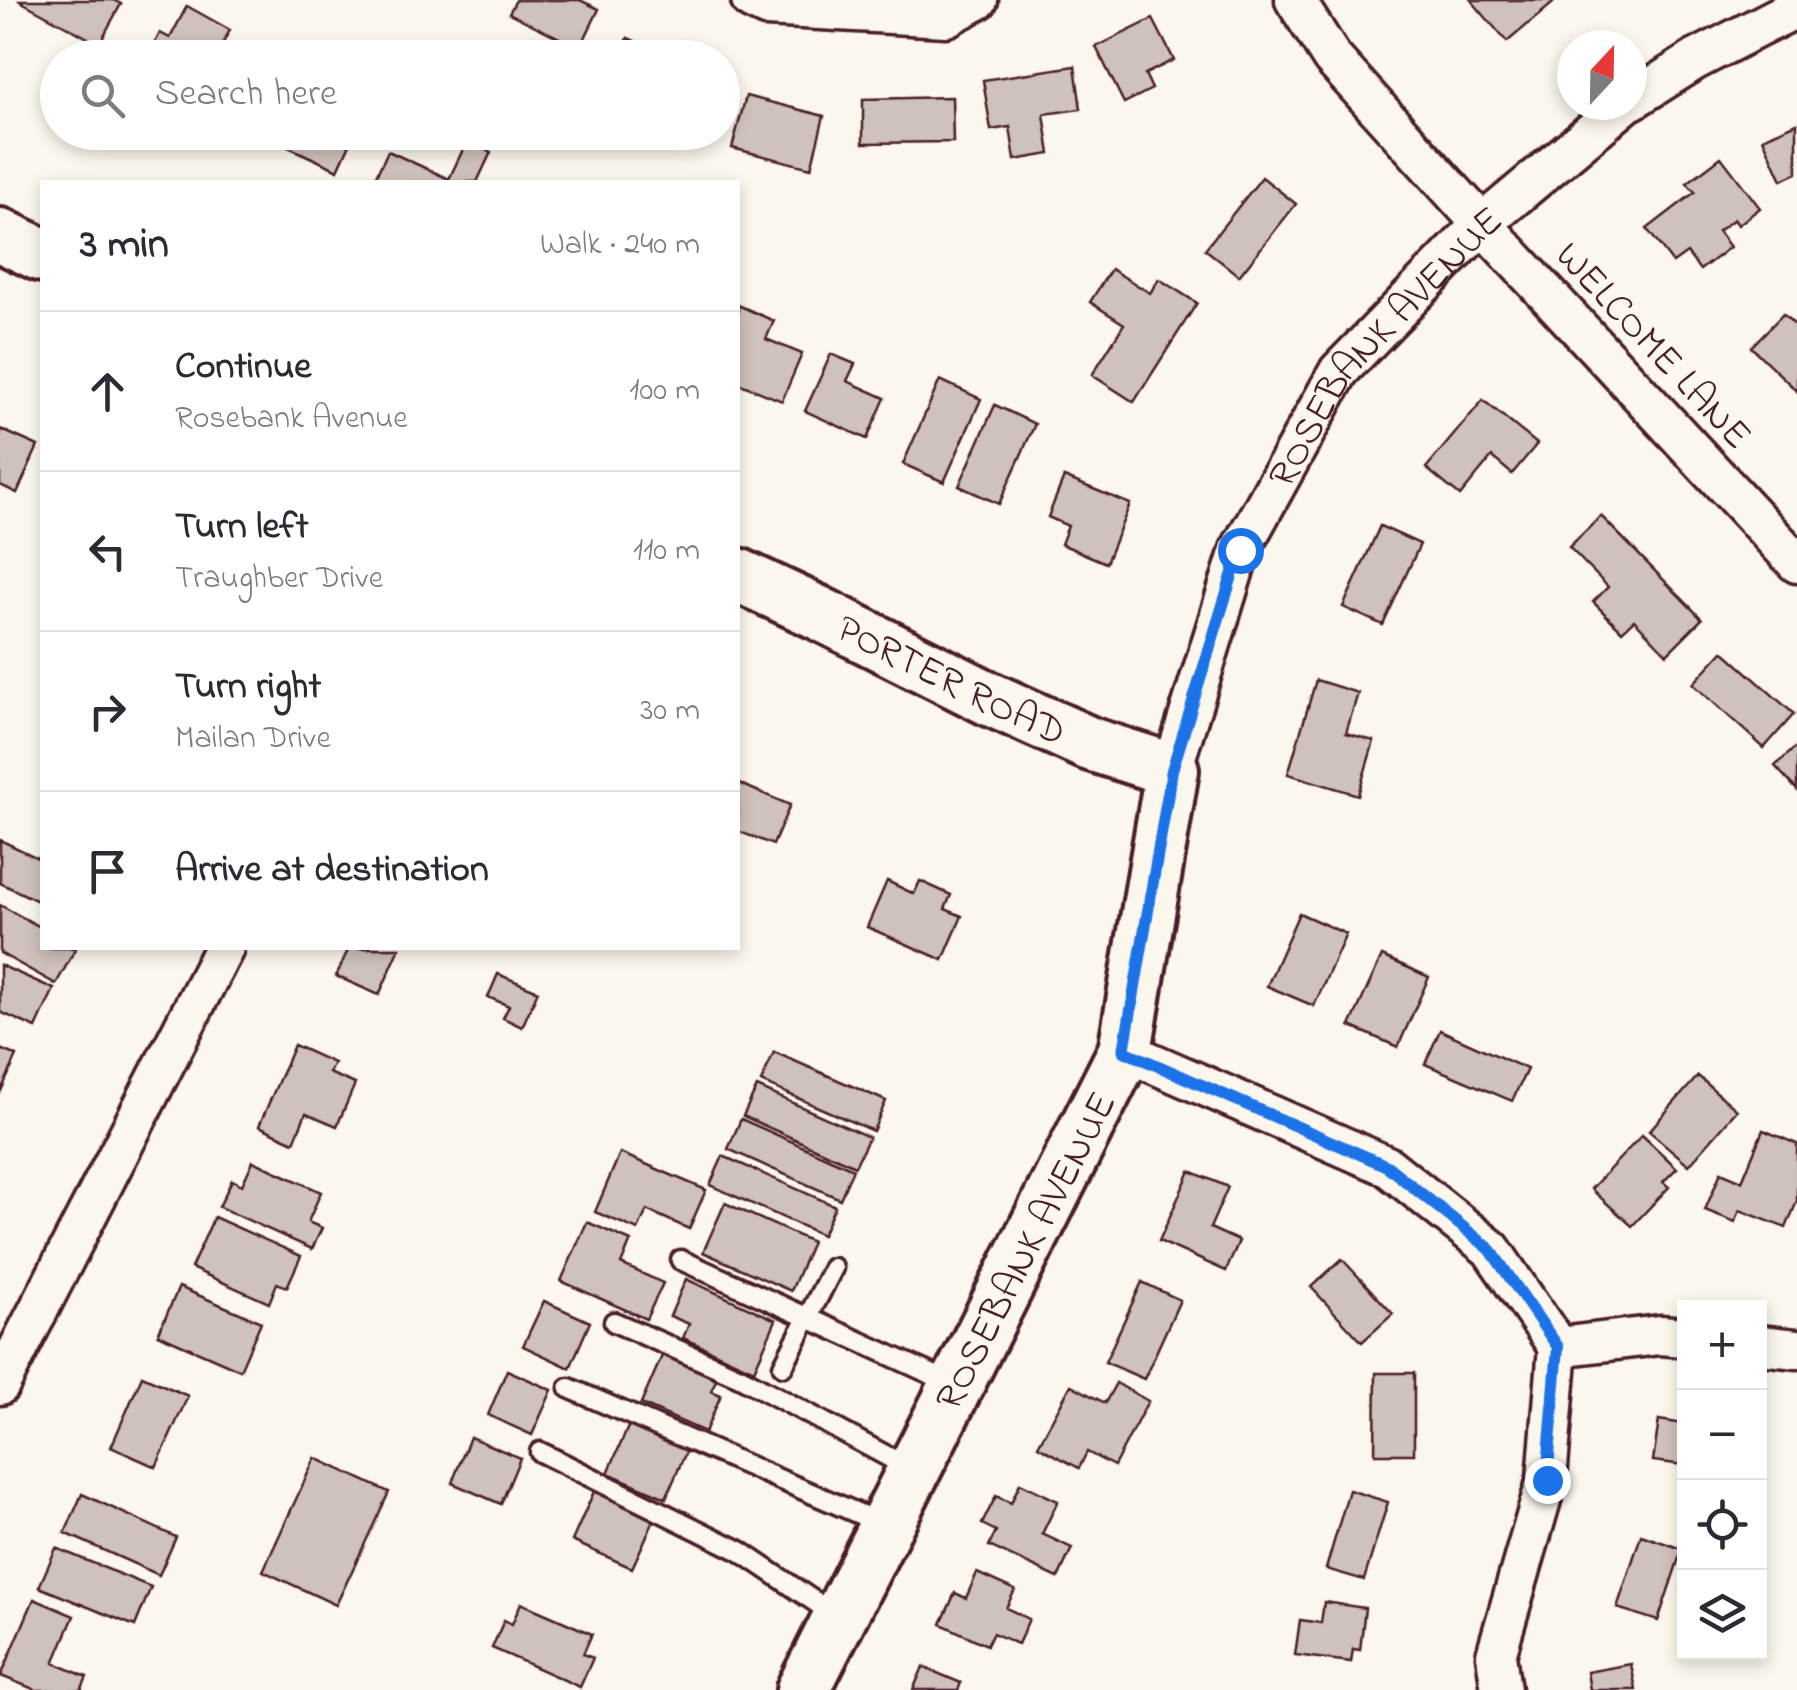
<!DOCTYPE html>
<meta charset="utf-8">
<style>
:root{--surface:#fff;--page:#f2f2f3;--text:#2b2b33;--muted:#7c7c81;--line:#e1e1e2}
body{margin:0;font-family:"Indie Flower",sans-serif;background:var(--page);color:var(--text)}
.controls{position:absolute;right:30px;bottom:30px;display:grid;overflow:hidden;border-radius:0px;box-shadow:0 5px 15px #0003}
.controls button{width:90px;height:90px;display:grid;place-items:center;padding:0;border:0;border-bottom:2px solid var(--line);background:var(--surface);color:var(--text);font:50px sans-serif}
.compass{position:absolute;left:1557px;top:30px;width:90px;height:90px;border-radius:50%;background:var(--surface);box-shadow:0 5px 15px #0003;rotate:22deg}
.stop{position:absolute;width:30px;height:30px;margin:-22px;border:8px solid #1a73e8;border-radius:50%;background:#fff}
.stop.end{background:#1a73e8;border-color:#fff;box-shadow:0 2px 10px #0008}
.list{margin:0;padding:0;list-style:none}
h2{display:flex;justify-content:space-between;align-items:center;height:130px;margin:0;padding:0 40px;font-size:42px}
h2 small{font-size:32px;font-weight:400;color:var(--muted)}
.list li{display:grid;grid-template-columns:65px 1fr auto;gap:30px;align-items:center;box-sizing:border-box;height:160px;padding:0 40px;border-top:2px solid var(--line)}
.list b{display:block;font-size:38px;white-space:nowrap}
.list p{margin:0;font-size:32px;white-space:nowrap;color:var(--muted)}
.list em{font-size:32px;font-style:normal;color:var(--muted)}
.icon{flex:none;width:55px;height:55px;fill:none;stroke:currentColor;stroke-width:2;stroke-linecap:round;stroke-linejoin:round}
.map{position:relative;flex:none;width:1797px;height:1690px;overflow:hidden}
.search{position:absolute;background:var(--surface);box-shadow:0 5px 15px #0003;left:40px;top:40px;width:700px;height:110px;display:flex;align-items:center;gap:25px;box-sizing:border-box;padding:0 35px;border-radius:55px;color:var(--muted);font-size:38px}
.panel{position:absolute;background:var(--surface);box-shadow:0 5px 15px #0003;left:40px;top:180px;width:700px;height:770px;border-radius:0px}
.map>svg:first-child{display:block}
.building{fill:#cfc2bc;stroke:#4a1f2b;stroke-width:2.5}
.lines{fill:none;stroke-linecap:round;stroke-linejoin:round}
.lane-casing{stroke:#4a1f2b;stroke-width:25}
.street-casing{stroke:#4a1f2b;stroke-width:45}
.secondary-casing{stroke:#4a1f2b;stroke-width:60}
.lane{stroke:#fbf7ec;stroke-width:18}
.street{stroke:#fbf7ec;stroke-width:38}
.secondary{stroke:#fbf7ec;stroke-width:52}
.route{stroke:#1a73e8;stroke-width:12}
.labels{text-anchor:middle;stroke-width:9;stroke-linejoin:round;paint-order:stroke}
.street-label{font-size:40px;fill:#4a1f2b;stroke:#fbf7ec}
</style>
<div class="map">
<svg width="1797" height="1690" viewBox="0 0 1797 1690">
<rect width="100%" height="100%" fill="#fbf7ec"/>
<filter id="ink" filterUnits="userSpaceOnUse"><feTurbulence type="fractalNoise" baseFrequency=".01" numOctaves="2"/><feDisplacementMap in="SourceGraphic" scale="20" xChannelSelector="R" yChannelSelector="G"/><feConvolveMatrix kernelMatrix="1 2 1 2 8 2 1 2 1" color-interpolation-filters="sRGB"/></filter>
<g filter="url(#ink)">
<g class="building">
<polygon points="18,0 113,0 121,4 99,44"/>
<polygon points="516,0 580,0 599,9 580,48 509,13"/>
<polygon points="1471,0 1551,0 1553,3 1507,42"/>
<polygon points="187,6 230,30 215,58 147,58 160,33 170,38"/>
<polygon points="1153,19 1174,60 1145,74 1152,89 1124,103 1096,47"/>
<polygon points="628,38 672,58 620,58"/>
<polygon points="1075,66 1081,109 1044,114 1050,154 1015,160 1010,127 991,130 983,80"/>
<polygon points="746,96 824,116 811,168 732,148"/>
<polygon points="952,97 953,142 863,143 863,99"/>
<polygon points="1797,123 1797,173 1782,180 1763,138"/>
<polygon points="256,132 355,132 355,133 338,170"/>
<polygon points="467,141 491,152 477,182 373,182 388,151 449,179"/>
<polygon points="1721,157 1760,208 1738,225 1734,219 1718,231 1730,247 1700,270 1687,253 1673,263 1647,229 1695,192 1687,183"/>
<polygon points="1262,177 1296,204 1239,276 1205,249"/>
<polygon points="1111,269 1150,293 1159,279 1197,303 1134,402 1092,375 1124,324 1090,302"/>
<polygon points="738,305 774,321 766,339 802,354 782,401 738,383"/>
<polygon points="1783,314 1797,327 1797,391 1751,347"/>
<polygon points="831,354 855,364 847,381 885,398 867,439 805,411"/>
<polygon points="940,380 981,399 944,482 903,464"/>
<polygon points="1483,400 1537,444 1512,474 1492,457 1460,496 1426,468"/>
<polygon points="995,405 1035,424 999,504 959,486"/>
<polygon points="0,429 38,446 17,493 0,485"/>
<polygon points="1064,477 1130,504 1106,563 1061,544 1068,526 1048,517"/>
<polygon points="1601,516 1702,619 1667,654 1634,620 1622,631 1593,602 1608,587 1569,547"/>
<polygon points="1380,526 1420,544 1383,625 1343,607"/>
<polygon points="1723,651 1794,714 1764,748 1693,684"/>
<polygon points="1316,680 1358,693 1346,733 1374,741 1358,795 1288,774"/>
<polygon points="1797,746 1797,790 1775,766"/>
<polygon points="738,783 790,805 773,845 738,831 738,833"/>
<polygon points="0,840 42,860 42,903 0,883"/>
<polygon points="887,881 914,894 920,881 951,895 945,909 962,916 943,960 867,927"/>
<polygon points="0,905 42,928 42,948 76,948 56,984 0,953"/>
<polygon points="1299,913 1346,934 1314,1006 1267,986"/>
<polygon points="349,948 400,948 379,995 336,976"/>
<polygon points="1382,956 1429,977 1398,1047 1350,1026"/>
<polygon points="0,965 54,989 36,1028 0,1012"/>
<polygon points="498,974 538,991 522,1027 503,1018 509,1006 488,997"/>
<polygon points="1440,1030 1527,1069 1512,1101 1425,1064"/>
<polygon points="294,1045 334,1063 329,1073 355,1084 337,1126 306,1113 294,1142 259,1126"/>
<polygon points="0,1049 17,1056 0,1093"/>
<polygon points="774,1052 886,1101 873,1131 761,1082"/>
<polygon points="1698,1076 1737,1110 1689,1165 1649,1131"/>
<polygon points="757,1087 869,1137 855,1166 743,1116"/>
<polygon points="741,1119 853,1169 840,1199 728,1149"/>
<polygon points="1763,1130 1797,1144 1797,1201 1786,1228 1740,1210 1735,1222 1705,1210 1721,1172 1742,1181"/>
<polygon points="1642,1135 1677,1168 1663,1182 1669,1187 1632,1226 1591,1189"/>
<polygon points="620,1153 706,1190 689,1229 647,1210 638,1230 595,1212"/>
<polygon points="723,1156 835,1206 822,1235 710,1185"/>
<polygon points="253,1161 321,1192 308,1222 322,1228 312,1249 219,1207 232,1180 242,1185"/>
<polygon points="1190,1171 1228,1187 1210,1228 1239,1241 1226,1271 1159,1241"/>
<polygon points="725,1203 812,1242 791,1291 703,1252"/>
<polygon points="214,1217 301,1256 287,1287 277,1283 269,1303 191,1268"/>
<polygon points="587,1222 631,1241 621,1264 663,1283 646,1319 561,1281"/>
<polygon points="1342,1259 1393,1314 1362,1342 1311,1287"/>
<polygon points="686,1279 776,1320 754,1370 683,1338 689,1324 670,1316"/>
<polygon points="1142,1282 1180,1300 1144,1379 1105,1362"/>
<polygon points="179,1287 261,1322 240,1370 158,1334"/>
<polygon points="544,1301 590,1322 570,1368 523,1346"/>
<polygon points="665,1349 719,1373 711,1391 721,1395 705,1432 641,1404"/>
<polygon points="507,1370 552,1390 532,1435 488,1415"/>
<polygon points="1376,1373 1414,1373 1414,1454 1375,1454"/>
<polygon points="142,1376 188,1396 156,1467 111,1447"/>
<polygon points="1116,1383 1148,1401 1114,1466 1087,1452 1079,1468 1038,1446 1071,1385 1105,1403"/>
<polygon points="631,1420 689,1445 666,1498 608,1473"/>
<polygon points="1659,1420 1684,1424 1684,1465 1653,1461"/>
<polygon points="470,1437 520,1458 501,1504 452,1483"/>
<polygon points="315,1458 389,1492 336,1605 263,1571"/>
<polygon points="1020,1483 1058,1501 1042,1534 1072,1548 1058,1578 989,1546 996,1531 982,1524 996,1496 1011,1503"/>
<polygon points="596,1487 657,1514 632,1568 572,1541"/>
<polygon points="1349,1490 1388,1502 1364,1580 1326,1569"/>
<polygon points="82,1494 176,1537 159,1575 65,1533"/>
<polygon points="1641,1535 1682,1549 1658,1621 1617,1608"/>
<polygon points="56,1548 151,1587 135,1626 39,1587"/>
<polygon points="977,1573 1015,1590 1006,1608 1029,1619 1018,1644 993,1633 987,1645 941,1624 955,1593 966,1598"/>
<polygon points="34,1599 74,1616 54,1663 87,1677 81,1690 36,1690 1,1676"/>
<polygon points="1324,1602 1365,1608 1360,1650 1353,1649 1351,1662 1295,1655 1300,1620 1321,1623"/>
<polygon points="521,1603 592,1634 583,1654 593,1658 580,1687 492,1648 504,1620 512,1624"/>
<polygon points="1631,1664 1636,1690 1590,1690 1587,1672"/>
<polygon points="923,1667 961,1683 958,1690 913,1690"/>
</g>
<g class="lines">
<g class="lane-casing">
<g id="lane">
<polyline points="681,1260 953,1384"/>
<polyline points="614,1322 740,1377 909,1468"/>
<polyline points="783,1366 833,1268"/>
<polyline points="569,1388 880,1523"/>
<polyline points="540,1452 740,1551 836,1616"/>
</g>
</g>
<g class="street-casing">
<g id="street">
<polyline points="751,0 766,7 946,17 978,0"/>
<polyline points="1295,0 1332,58 1482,224 1797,563"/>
<polyline points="1632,100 1695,60 1788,12 1797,9"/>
<path id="s1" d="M1172,770L1240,550L1339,371L1482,224L1624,105"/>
<polyline points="1125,1051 1387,1166 1491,1249 1558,1347 1660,1335 1684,1337"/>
<polyline points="1760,1345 1797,1349"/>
<polyline points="0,1385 224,948"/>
<polyline points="1501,1690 1496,1655 1547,1479 1558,1347"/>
</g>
</g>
<g class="secondary-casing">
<g id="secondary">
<polyline points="0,235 42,255"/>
<path id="s2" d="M738,575L817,612L990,699L1090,744L1172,770L1125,1051L803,1690"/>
</g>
</g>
<use href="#lane" class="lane"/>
<use href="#street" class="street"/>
<use href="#secondary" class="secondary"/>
</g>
</g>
<g class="lines" filter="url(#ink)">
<polyline class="route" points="1240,550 1172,770 1124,1051 1387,1166 1490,1249 1558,1347 1547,1480"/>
</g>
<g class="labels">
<g class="street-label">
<text transform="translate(1655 344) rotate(47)" y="14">WELCOME LANE</text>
<text dy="14" stroke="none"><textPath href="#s1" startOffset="482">ROSEBANK AVENUE</textPath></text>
<text dy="14" stroke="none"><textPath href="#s2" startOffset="238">PORTER ROAD</textPath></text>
<text transform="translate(1024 1250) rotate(-63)" y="14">ROSEBANK AVENUE</text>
</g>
</g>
</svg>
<div class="controls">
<button>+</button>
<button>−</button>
<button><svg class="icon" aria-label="locate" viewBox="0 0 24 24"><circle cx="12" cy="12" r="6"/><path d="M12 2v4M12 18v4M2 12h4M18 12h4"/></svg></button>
<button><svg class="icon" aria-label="layers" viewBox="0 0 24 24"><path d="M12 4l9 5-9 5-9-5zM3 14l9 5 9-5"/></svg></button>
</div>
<svg class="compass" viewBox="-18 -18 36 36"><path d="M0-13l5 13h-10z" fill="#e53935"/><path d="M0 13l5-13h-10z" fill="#7c7c81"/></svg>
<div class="stop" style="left:1240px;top:550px"></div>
<div class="stop end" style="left:1547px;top:1480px"></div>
<div class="search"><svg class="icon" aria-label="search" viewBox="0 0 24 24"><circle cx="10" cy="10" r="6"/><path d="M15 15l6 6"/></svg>Search here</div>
<section class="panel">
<h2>3 min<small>Walk · 240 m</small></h2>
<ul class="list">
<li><svg class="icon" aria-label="ahead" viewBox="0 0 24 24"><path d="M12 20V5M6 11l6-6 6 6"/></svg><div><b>Continue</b><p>Rosebank Avenue</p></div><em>100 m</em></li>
<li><svg class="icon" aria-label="left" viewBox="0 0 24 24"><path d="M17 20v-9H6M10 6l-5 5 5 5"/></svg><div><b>Turn left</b><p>Traughber Drive</p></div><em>110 m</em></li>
<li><svg class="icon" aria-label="right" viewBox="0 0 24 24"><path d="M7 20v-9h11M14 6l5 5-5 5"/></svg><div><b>Turn right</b><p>Mailan Drive</p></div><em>30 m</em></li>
<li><svg class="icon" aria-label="arrive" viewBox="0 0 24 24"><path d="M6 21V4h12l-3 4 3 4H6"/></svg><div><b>Arrive at destination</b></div></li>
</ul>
</section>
</div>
